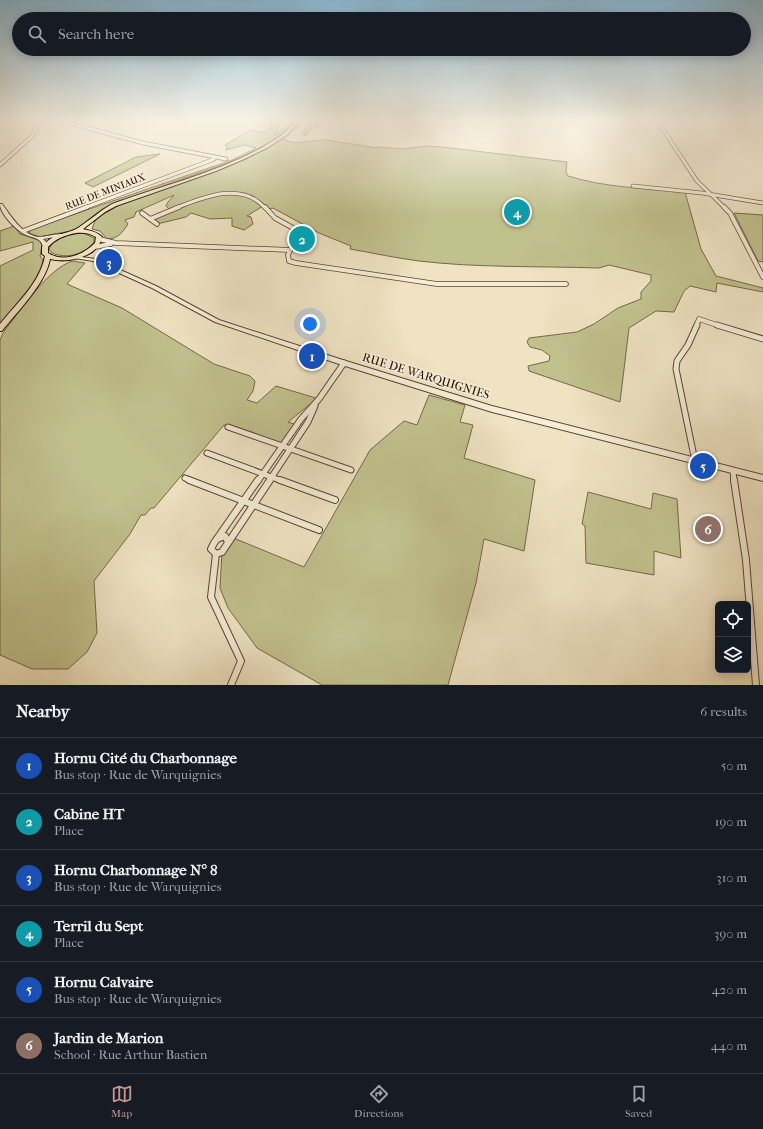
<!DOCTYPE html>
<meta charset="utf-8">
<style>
:root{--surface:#171b24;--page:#242831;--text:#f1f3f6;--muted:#9ea1a6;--line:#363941;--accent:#c59692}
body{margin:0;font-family:"IM FELL French Canon",serif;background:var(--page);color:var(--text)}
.controls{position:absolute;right:12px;bottom:12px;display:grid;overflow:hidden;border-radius:6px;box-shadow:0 2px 10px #0003}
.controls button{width:36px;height:36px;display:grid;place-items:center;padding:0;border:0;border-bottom:1px solid var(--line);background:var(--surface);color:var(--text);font:20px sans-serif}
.you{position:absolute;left:310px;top:324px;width:14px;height:14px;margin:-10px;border:3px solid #fff;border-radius:50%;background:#1a73e8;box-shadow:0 0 0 6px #1a73e833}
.badge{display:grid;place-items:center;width:26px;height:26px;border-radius:50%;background:var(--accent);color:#fff;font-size:13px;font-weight:700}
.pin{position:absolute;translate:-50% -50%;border:2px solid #fff;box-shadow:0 1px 4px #0006}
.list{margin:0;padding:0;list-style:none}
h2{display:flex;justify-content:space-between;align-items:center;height:52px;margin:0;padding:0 16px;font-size:17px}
h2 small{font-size:13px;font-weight:400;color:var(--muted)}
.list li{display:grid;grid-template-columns:26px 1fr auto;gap:12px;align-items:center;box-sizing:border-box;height:56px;padding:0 16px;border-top:1px solid var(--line)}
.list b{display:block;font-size:15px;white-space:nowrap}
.list p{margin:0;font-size:13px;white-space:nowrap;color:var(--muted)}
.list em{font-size:13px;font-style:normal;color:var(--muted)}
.icon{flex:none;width:22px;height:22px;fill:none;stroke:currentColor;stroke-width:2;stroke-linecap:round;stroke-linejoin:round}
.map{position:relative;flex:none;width:763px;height:685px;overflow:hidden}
.search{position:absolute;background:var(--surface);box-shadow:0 2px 10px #0003;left:12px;right:12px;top:12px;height:44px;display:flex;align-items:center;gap:10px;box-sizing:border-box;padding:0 14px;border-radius:22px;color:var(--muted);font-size:15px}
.sheet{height:388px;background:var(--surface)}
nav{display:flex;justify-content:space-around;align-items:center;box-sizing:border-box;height:56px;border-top:1px solid var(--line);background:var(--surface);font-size:11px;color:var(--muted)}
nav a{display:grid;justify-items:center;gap:2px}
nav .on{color:var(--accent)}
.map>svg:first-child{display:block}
.green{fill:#c1c18e;stroke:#756847}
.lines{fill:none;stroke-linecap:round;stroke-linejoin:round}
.minor-far3-casing{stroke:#5a4431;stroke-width:4.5}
.minor-far2-casing{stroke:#5a4431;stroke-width:5.5}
.minor-far1-casing{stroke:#5a4431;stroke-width:7}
.minor-casing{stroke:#5a4431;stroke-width:8}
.tertiary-casing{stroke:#5a4431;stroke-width:2}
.primary-casing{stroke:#290f00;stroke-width:2}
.minor-far3{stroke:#f5edd8;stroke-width:3}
.minor-far2{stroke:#f5edd8;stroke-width:4}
.minor-far1{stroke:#f5edd8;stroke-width:5}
.minor{stroke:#f5edd8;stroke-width:6}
.tertiary{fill:#f5edd8;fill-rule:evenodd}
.primary{fill:#efe3c3;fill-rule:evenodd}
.labels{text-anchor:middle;stroke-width:3.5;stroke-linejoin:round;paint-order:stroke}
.far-street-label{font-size:10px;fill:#290f00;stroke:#f5edd8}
.street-label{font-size:12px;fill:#290f00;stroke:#f5edd8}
</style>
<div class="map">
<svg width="763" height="685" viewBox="0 0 763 685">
<rect width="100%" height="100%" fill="#efe3c3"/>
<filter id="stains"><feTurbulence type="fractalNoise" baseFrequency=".005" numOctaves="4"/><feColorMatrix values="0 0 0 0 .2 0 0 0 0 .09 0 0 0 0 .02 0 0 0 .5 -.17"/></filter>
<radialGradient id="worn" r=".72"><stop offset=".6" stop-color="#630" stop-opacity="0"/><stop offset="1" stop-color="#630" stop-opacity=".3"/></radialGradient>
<g class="green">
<path d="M272,119L281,120L275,136L294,119H328L311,129L305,136L302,133L313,122L317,120L305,119L287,136L282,137C292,148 314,139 326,140L377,148L378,147L402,149L426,146L442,147L567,162L566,172L568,176C606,188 646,188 685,192L701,249L716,276L763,288V292L717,283L716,292L690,286L684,291L674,312L656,311L629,328L620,402L529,371L528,366L549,361L550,356L542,350L530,347L527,342L529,338L577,332L594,324L618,308L641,299V292L651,281V275L609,265L599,268C540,266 478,268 419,261C396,258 373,253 350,249L351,246L319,233L273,208L266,210L263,206L247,216L251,217L253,224L244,230L232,226V218L210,219L191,213L186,217L157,224L150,219L170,210L166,206L168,202L174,195L136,212L134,217L125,220L128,224C123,232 118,239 107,239L100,231L92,229L95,221L102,215L121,204L234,162L233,161L117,202L102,209L79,227L70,231L39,237L29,233L31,229L232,160L256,148L245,145L226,150L227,147L225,145L251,130L265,133L271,125Z"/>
<polygon points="160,154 93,187 85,183 136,157"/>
<polygon points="734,213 763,215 763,262 758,261"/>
<path d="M14,226L20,234L39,240L42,245L40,256L43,260C40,282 14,307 0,324V266L33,250V242L0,251V231Z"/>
<path d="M83,233L94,238V242C85,255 66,259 52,253L49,249C55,236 70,234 83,233Z"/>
<path d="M73,261L85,263L67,284L122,308L214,364L250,376L255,381L253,391L247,400L257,403L276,386L319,399L314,405H309L288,422L297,425L283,446L224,425L154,508H151L145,515H141L130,534L94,581L97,633L87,652L68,669H32L0,655V340L3,333C18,313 49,267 73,261Z"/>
<polygon points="429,395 465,405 460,422 473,425 464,458 535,480 524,551 484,539 476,583 448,685 322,685 257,648 228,608 220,588 222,552 231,537 304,567 370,450 404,421 417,425"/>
<polygon points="588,492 651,509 653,493 677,499 681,558 654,551 654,575 586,563 585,526 582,524"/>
</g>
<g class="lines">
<g class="minor-far3-casing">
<g id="minor-far3">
<polyline points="54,119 143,143 226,159"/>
<polyline points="656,119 697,181 725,208"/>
<polyline points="0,165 31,137 42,119"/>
<polyline points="633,186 702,193 763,203"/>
<polyline points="84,208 212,160 214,159 213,157"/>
<path d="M176,208C204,197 242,181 265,208"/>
</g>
</g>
<g class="minor-far2-casing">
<g id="minor-far2">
<polyline points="265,207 275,218 293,228 298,233 288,255 289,261 296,263 437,284 566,284"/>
<polyline points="724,207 730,213 763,277"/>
<polyline points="142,213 157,224"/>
<polyline points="150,219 179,207"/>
<polyline points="23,231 87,207"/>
<polyline points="99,239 116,243 290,250"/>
<polyline points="95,247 111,244"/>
<polyline points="696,326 699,319 720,326"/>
</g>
</g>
<g class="minor-far1-casing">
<g id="minor-far1">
<polyline points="717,325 763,339"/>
<polyline points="228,427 351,470"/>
<polyline points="207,453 282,481"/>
<polyline points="695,461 676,369 677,361 688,345 697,325"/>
<polyline points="733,471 734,481"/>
<polyline points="185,478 192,481"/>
<polyline points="258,481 301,419 319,399 344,363"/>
<polyline points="269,481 308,422 315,406"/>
</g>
</g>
<g class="minor-casing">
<g id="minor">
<polyline points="189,480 319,530"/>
<polyline points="280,480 335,500"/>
<polyline points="734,480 746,560 756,685"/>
<polyline points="217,539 225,536 228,542"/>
<polyline points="216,554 211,549 214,543 258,480"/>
<polyline points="216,554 222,552 270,480"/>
<polyline points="216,554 211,597 241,661 231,685"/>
</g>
</g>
<g class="tertiary-casing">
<g id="tertiary">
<path d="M0,204H2C11,216 22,235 39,237C46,237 54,234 61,234L63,235L61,236L43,239L47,243V248H43C43,246 42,244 41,242C38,238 31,237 26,235C17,231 0,214 0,204Z"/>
<polygon points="74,256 96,259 156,286 219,320 346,361 492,406 763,475 763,481 492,412 342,365 215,322 152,288 93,261 74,258"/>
</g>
</g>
<g class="primary-casing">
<path id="primary" d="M298,119H302L287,135L267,148L242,160L216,171L116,206L105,212L83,229C90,231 96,231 102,237C98,258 67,263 50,259C46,283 17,312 2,331H0V324C16,304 40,283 45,256L42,254V247C55,231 64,236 78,228C90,220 100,211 112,204C166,184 237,168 283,134C289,129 293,124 298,119ZM76,233C83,232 90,233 96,237L95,243C83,255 64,263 48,253V247C55,239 65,235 76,233Z"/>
</g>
<use href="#minor-far3" class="minor-far3"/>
<use href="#minor-far2" class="minor-far2"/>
<use href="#minor-far1" class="minor-far1"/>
<use href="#minor" class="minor"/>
<use href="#tertiary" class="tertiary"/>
<use href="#primary" class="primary"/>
</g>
<linearGradient id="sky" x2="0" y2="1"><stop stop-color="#89b8d4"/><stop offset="0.56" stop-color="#f8f2e4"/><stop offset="1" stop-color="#f8f2e4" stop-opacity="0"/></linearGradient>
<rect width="763" height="214" fill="url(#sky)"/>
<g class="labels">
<g class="far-street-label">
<text transform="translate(105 191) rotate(-21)" y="4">RUE DE MINIAUX</text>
</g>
<g class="street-label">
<text transform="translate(426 376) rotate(17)" y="4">RUE DE WARQUIGNIES</text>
</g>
</g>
<rect width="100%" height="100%" filter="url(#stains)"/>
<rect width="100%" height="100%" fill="url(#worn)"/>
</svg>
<div class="controls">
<button><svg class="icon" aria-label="locate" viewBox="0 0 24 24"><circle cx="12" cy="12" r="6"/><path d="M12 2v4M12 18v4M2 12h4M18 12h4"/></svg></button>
<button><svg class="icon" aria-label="layers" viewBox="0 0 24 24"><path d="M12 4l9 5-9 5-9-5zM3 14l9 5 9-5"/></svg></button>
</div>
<div class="you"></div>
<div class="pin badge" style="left:312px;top:356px;background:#1a4fb4">1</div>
<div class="pin badge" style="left:302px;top:239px;background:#0f9aa8">2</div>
<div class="pin badge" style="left:109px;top:262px;background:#1a4fb4">3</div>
<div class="pin badge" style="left:517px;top:212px;background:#0f9aa8">4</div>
<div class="pin badge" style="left:703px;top:466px;background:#1a4fb4">5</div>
<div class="pin badge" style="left:708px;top:529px;background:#8d6e63">6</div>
<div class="search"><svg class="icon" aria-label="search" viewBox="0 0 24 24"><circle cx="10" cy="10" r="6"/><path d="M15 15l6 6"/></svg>Search here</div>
</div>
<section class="sheet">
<h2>Nearby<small>6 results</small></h2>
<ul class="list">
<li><span class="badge" style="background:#1a4fb4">1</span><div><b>Hornu Cité du Charbonnage</b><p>Bus stop · Rue de Warquignies</p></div><em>50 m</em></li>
<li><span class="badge" style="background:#0f9aa8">2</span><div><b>Cabine HT</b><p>Place</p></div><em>190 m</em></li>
<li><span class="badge" style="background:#1a4fb4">3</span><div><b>Hornu Charbonnage N° 8</b><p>Bus stop · Rue de Warquignies</p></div><em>310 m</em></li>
<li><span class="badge" style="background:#0f9aa8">4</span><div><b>Terril du Sept</b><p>Place</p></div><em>390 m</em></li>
<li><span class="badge" style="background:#1a4fb4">5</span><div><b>Hornu Calvaire</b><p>Bus stop · Rue de Warquignies</p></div><em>420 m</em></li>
<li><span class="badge" style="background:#8d6e63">6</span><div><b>Jardin de Marion</b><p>School · Rue Arthur Bastien</p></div><em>440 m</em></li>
</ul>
</section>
<nav>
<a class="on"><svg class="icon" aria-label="map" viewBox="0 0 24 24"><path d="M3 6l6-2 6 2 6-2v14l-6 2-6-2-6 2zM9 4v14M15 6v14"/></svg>Map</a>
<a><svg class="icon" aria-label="directions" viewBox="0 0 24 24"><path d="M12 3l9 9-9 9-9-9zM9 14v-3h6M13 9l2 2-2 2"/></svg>Directions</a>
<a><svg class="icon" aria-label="saved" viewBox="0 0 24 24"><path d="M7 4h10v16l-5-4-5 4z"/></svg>Saved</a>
</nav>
